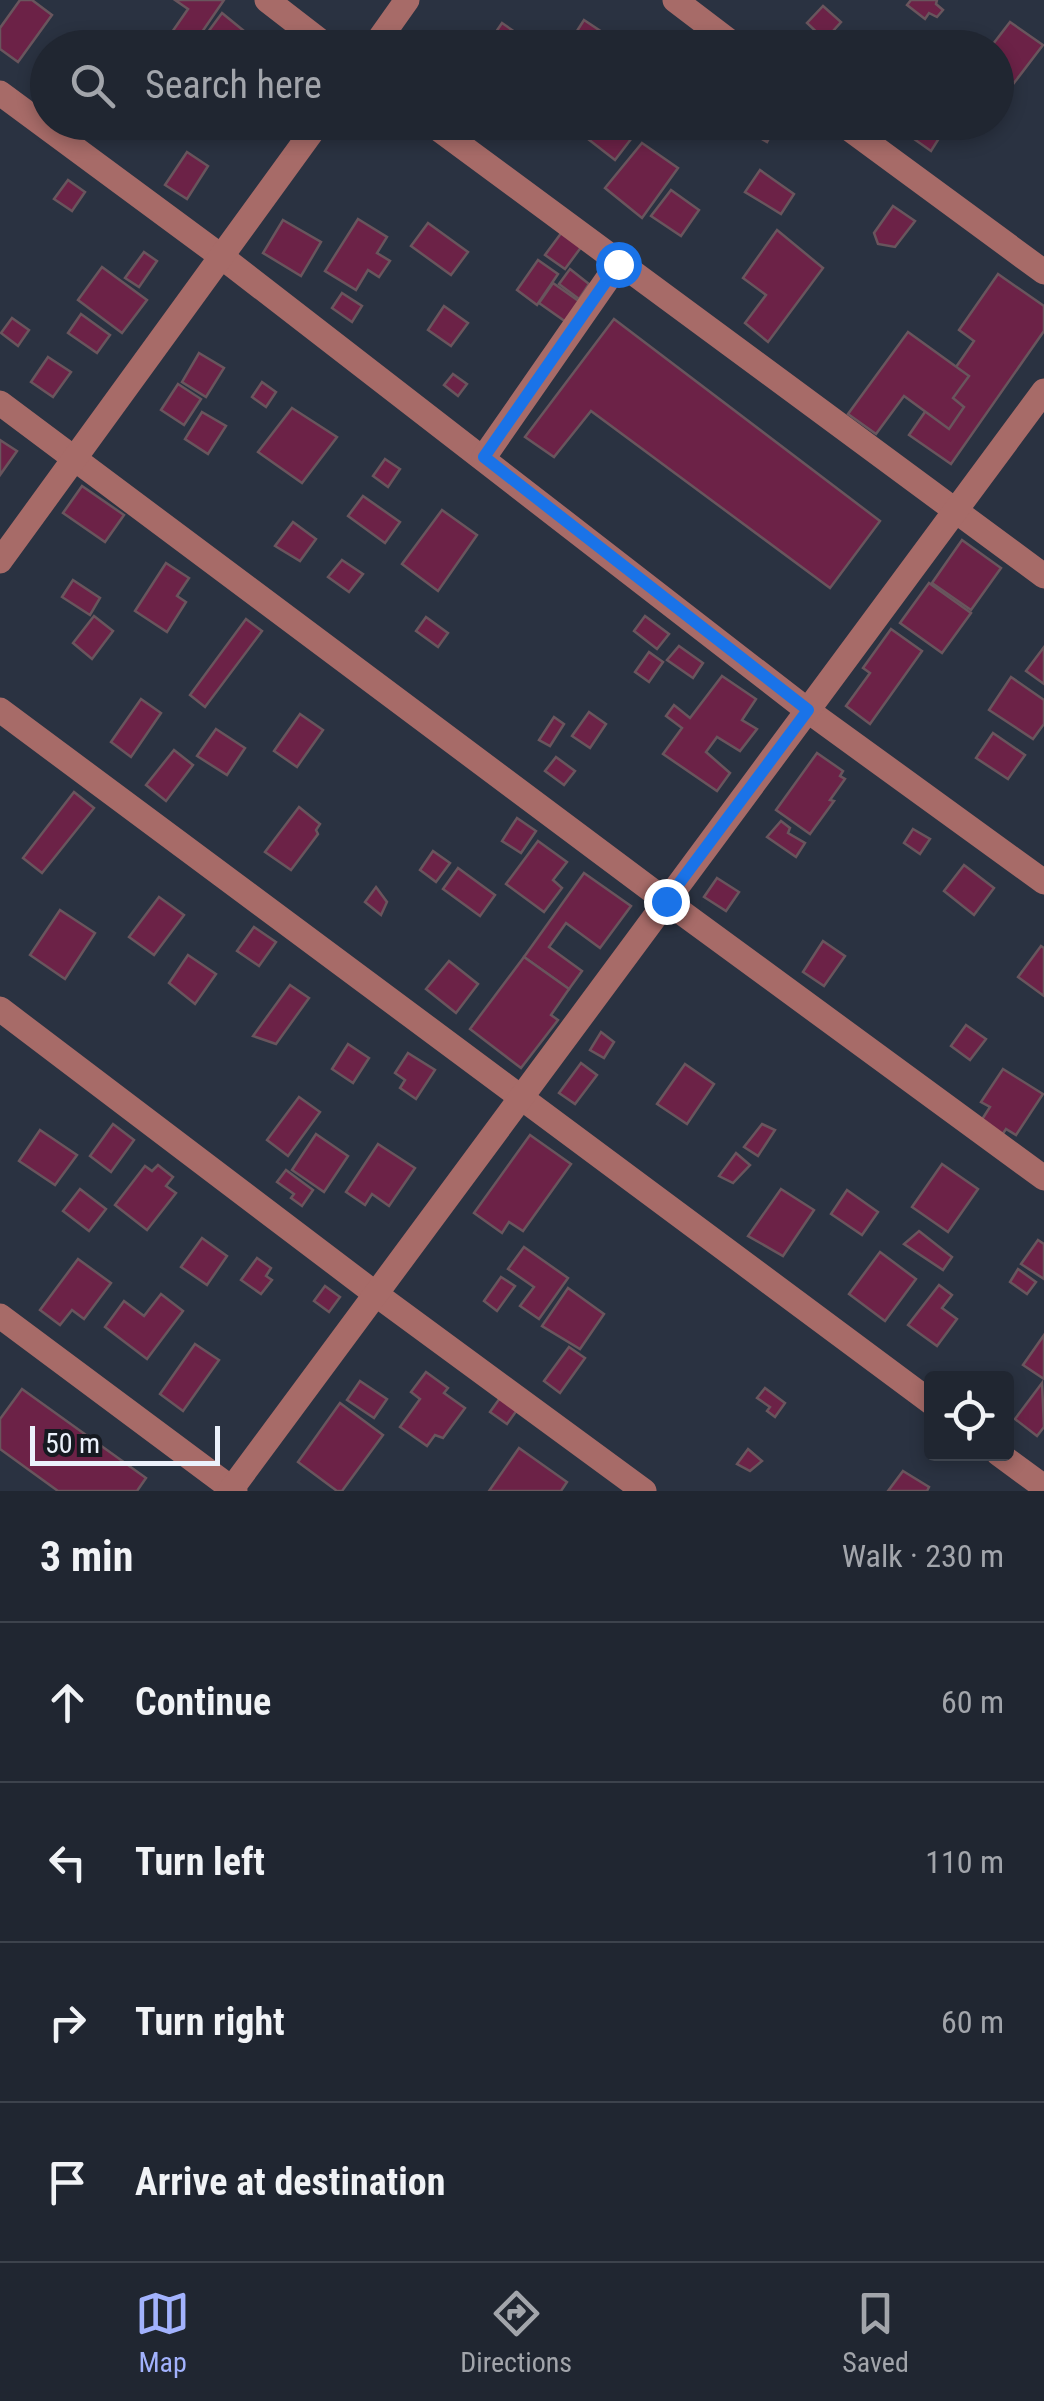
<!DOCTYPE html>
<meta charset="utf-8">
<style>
:root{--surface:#202631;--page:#2d323d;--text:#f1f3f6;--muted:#a2a5ab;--line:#3d434d;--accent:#a2b2fd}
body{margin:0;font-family:"Roboto Condensed",sans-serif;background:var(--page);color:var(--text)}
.controls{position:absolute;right:30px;bottom:30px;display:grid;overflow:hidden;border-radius:10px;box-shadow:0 5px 15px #0003}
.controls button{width:90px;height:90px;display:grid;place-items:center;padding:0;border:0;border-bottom:2px solid var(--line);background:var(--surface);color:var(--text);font:50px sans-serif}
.scale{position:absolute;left:30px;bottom:25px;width:190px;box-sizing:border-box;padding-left:10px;border:5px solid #ebf1fb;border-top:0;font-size:28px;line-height:35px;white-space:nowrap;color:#ebf1fb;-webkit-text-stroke:8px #161a21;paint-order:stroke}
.stop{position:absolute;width:30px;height:30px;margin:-22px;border:8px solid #1a73e8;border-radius:50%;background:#fff}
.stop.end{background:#1a73e8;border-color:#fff;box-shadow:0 2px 10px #0008}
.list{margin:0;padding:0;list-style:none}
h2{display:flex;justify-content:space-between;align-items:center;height:130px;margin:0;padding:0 40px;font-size:42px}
h2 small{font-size:32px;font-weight:400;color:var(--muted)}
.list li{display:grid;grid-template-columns:65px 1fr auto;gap:30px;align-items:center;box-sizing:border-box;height:160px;padding:0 40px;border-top:2px solid var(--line)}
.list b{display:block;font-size:38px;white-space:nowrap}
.list em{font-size:32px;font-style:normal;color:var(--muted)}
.icon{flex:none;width:55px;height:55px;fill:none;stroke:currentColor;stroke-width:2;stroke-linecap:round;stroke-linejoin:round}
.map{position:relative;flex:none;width:1044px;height:1491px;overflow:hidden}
.search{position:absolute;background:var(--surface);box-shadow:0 5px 15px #0003;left:30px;right:30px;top:30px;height:110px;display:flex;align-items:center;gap:25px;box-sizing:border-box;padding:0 35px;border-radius:55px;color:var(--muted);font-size:38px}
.sheet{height:770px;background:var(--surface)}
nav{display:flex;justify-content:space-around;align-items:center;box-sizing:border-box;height:140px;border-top:2px solid var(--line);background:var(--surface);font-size:28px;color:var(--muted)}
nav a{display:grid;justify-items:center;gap:5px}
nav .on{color:var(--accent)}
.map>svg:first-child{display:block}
.building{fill:#6c2247;stroke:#69555d;stroke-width:2.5}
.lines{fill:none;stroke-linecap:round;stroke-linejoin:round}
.minor{stroke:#a76b68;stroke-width:25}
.route{stroke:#1a73e8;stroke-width:12}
</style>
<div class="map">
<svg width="1044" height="1491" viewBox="0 0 1044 1491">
<rect width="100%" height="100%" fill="#2a3241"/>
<g class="building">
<polygon points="20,0 32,0 52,15 18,62 0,49 0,28"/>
<polygon points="175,0 224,0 191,48 161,48 188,9"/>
<polygon points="911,0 937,0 936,4 943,10 937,17 929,13 925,19 907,5"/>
<polygon points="823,6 841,22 825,40 807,23"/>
<polygon points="222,13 244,31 231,48 208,32"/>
<polygon points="584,20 611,38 605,48 566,48"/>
<polygon points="1010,22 1043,45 1014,83 999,71 996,73 996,48 990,48"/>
<polygon points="502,23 538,48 485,48"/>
<polygon points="572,122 628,122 638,130 615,160 570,125"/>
<polygon points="733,122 778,122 767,142"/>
<polygon points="925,122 943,132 931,151 914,139"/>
<polygon points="642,143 678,168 642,218 605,188"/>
<polygon points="187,152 208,166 187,199 165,185"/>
<polygon points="760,170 794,194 781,214 745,192"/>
<polygon points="68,180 85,192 72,211 54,199"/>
<polygon points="671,190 699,210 681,236 651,216"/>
<polygon points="893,206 915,221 895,247 878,244 874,233"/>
<polygon points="358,219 387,237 377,253 390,261 379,277 368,270 356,290 325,271"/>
<polygon points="283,220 321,242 301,276 263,253"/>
<polygon points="428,223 468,252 451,275 411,246"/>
<polygon points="777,230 823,268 768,342 745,323 766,295 743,278"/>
<polygon points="562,232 582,246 565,269 545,255"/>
<polygon points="144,252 157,261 139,287 125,278"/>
<polygon points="538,260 558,274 537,305 517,290"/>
<polygon points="102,267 147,300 122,333 78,300"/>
<polygon points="570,269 589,284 579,299 559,284"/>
<polygon points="998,274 1044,306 1044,331 951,464 909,435 974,341 959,330"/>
<polygon points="553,283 580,302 566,322 539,303"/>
<polygon points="342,293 362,306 352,322 332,308"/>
<polygon points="444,306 468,323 451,346 428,330"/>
<polygon points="81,314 110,335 97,353 68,333"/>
<polygon points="12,318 29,330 18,346 1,333"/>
<polygon points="614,319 880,521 830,588 591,411 554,457 525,437"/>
<polygon points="908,332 969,376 953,398 964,407 949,429 904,396 876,434 848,414"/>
<polygon points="199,353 224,368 206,397 182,382"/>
<polygon points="48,357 71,372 53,397 31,382"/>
<polygon points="453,374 467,384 458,396 444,385"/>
<polygon points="262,382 276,392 266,407 252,397"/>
<polygon points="178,384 201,399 184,425 161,410"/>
<polygon points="292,408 337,437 302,483 258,452"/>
<polygon points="202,412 226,426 208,454 185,439"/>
<polygon points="0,440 17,451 0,475"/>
<polygon points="385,459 400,469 388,487 373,476"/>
<polygon points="82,486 124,515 105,542 63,513"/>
<polygon points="363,496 400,522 385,543 348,516"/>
<polygon points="442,510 477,535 438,591 402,564"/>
<polygon points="293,522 316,539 300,561 275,546"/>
<polygon points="962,540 1001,568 971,610 932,583"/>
<polygon points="342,560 363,574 349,592 328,577"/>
<polygon points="166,563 189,578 177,596 186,602 167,632 135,611"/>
<polygon points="73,580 100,598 90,615 62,597"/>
<polygon points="929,583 971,613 942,653 900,623"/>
<polygon points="94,616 113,631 92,659 73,643"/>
<polygon points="645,616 669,634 657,649 634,631"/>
<polygon points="426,617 448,633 438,647 416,631"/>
<polygon points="246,619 262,631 205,707 190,695"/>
<polygon points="891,629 922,651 870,724 846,706 870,673 863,668"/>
<polygon points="679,646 703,663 693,678 667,660"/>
<polygon points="1044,647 1044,684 1026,671"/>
<polygon points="649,652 663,662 649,682 635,672"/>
<polygon points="722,676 756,699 742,720 757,729 740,751 717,737 706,752 730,773 717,791 663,754 682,728 666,716 674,705 690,718"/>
<polygon points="1011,677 1044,700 1044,724 1033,739 989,710"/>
<polygon points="141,699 161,713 131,757 111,742"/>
<polygon points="589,712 606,724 590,748 572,736"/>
<polygon points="300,714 323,730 297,767 274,751"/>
<polygon points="554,717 564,724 550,746 539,740"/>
<polygon points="216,729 245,748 227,775 197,756"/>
<polygon points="993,733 1025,755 1008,779 976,758"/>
<polygon points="174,750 193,765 166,801 146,785"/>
<polygon points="817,753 843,771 840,776 845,779 830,800 834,801 810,834 776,810"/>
<polygon points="556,757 575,771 564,785 545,771"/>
<polygon points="74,792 94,808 42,873 23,858"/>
<polygon points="299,807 320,824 316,830 318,834 291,870 265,852"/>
<polygon points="517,818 536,831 521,853 502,841"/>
<polygon points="781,821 790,828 788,833 805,843 796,857 767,837"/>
<polygon points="913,829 930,839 920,854 904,843"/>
<polygon points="538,841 567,862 553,880 562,888 544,912 506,884"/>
<polygon points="433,851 450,863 436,882 420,870"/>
<polygon points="964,865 994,888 974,915 944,891"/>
<polygon points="458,868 495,895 480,916 443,889"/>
<polygon points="584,873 631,906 600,948 566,923 549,947 582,971 569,989 524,957"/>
<polygon points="717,878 739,892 726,911 704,897"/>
<polygon points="376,887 387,902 381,915 365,902"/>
<polygon points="159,897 184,915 154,955 129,937"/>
<polygon points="60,910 95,933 65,979 30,955"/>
<polygon points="254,927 276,942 259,966 237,951"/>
<polygon points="823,941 845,956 824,986 803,972"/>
<polygon points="1041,946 1044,948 1044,996 1018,977"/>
<polygon points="188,955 216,974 195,1004 169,983"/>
<polygon points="524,957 569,989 551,1015 558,1020 521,1068 470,1029"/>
<polygon points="449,961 478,984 456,1013 426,989"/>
<polygon points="290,985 309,998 276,1044 253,1036"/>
<polygon points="966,1025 986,1039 970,1060 951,1046"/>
<polygon points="601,1032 614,1042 604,1058 590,1050"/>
<polygon points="348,1044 369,1058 353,1083 332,1069"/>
<polygon points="408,1053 435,1070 416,1099 400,1088 405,1080 395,1073"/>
<polygon points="581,1063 597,1075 575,1104 559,1093"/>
<polygon points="685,1064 714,1084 687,1124 657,1104"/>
<polygon points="1003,1069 1043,1094 1016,1135 1006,1129 1002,1135 981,1121 990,1107 981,1102"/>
<polygon points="299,1097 320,1112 288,1156 267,1140"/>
<polygon points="113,1124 134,1140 111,1172 90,1156"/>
<polygon points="762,1124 775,1130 758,1156 744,1147"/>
<polygon points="40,1130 77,1155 55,1185 19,1161"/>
<polygon points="316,1134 348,1156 324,1192 292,1170"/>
<polygon points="530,1135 571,1164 523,1231 509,1222 502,1233 474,1213"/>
<polygon points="378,1144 415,1168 389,1206 372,1194 365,1205 346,1192"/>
<polygon points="736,1153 750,1165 733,1183 719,1176"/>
<polygon points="942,1164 978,1189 948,1232 912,1207"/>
<polygon points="158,1165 173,1177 166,1186 176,1193 147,1230 115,1205 145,1166 152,1171"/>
<polygon points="286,1170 313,1190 302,1206 291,1198 294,1194 277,1182"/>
<polygon points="80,1189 106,1209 89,1231 63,1211"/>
<polygon points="781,1189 814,1210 783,1256 748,1236"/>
<polygon points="847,1190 878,1212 862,1235 831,1214"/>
<polygon points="919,1231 952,1257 943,1270 904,1244"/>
<polygon points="202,1238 227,1256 207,1285 181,1267"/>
<polygon points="1038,1240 1044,1244 1044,1279 1021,1264"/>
<polygon points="524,1247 568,1278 539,1319 520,1306 534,1287 508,1269"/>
<polygon points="880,1252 916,1279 885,1321 849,1294"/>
<polygon points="257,1258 271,1268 266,1276 272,1280 261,1294 241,1280"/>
<polygon points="78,1259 111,1283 84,1319 72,1310 60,1325 40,1310"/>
<polygon points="1018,1269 1036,1282 1027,1294 1010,1282"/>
<polygon points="501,1277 515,1286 497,1311 484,1301"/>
<polygon points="939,1285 952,1295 942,1308 957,1319 937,1346 908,1325"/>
<polygon points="325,1286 340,1297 329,1312 314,1301"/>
<polygon points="568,1288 604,1314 580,1349 542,1326"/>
<polygon points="161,1294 183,1311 147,1359 105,1327 124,1301 144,1316"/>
<polygon points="1044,1335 1044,1379 1023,1365"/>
<polygon points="195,1344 219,1360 183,1411 160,1394"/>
<polygon points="569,1347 585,1358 560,1393 544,1381"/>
<polygon points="426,1372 448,1388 444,1393 465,1408 443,1438 435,1435 427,1446 400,1427 420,1399 411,1392"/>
<polygon points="360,1381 387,1399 374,1418 347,1400"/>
<polygon points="1042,1383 1044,1427 1037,1436 1015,1419"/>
<polygon points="765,1388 785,1403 775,1417 767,1411 770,1407 757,1398"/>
<polygon points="22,1389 146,1478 137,1491 58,1491 0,1449 0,1419"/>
<polygon points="500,1398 517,1410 507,1424 490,1412"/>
<polygon points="340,1403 383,1435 342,1491 337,1491 298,1462"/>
<polygon points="519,1448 567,1482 561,1491 489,1491"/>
<polygon points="748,1449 762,1461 750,1471 737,1464"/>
<polygon points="903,1471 929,1487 927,1491 888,1491"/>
</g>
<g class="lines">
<g class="minor">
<polyline points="267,0 329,48"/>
<polyline points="675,0 738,48"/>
<polyline points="373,48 407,0"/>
<polyline points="0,93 222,257 807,710 1044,882"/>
<polyline points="429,122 1044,576"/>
<polyline points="840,122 1044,272"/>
<polyline points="0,403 666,901 1044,1178"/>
<polyline points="484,457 618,264"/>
<polyline points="0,561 319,122"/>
<polyline points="0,710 932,1403"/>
<polyline points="0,1009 377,1295 644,1491"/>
<polyline points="0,1316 235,1491"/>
<polyline points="999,1454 1044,1487"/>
<polyline points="230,1491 1044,391"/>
</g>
</g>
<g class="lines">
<polyline class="route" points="618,264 484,457 808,710 666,901"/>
</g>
</svg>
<div class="controls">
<button><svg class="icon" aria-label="locate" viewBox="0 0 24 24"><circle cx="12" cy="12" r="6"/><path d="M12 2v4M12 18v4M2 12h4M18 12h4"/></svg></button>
</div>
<div class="scale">50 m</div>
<div class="stop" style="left:618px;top:264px"></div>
<div class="stop end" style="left:666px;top:901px"></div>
<div class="search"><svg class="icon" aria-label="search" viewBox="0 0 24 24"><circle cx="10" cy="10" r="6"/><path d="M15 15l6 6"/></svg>Search here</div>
</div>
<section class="sheet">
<h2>3 min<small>Walk · 230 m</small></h2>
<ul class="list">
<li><svg class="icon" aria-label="ahead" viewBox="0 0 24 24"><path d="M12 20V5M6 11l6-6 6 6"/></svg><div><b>Continue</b></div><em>60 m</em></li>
<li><svg class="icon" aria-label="left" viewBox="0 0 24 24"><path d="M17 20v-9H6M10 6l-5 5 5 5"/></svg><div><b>Turn left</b></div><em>110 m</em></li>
<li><svg class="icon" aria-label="right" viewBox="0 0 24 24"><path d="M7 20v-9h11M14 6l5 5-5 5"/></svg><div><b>Turn right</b></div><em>60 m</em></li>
<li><svg class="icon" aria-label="arrive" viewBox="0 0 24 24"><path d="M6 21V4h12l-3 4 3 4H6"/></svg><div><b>Arrive at destination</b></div></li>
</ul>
</section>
<nav>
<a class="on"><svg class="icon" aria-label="map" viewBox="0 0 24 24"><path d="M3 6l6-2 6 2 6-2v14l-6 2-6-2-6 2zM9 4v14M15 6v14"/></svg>Map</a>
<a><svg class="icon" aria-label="directions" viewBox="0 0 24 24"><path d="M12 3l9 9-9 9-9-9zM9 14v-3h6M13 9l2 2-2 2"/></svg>Directions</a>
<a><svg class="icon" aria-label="saved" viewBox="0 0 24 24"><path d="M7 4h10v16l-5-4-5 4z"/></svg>Saved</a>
</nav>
